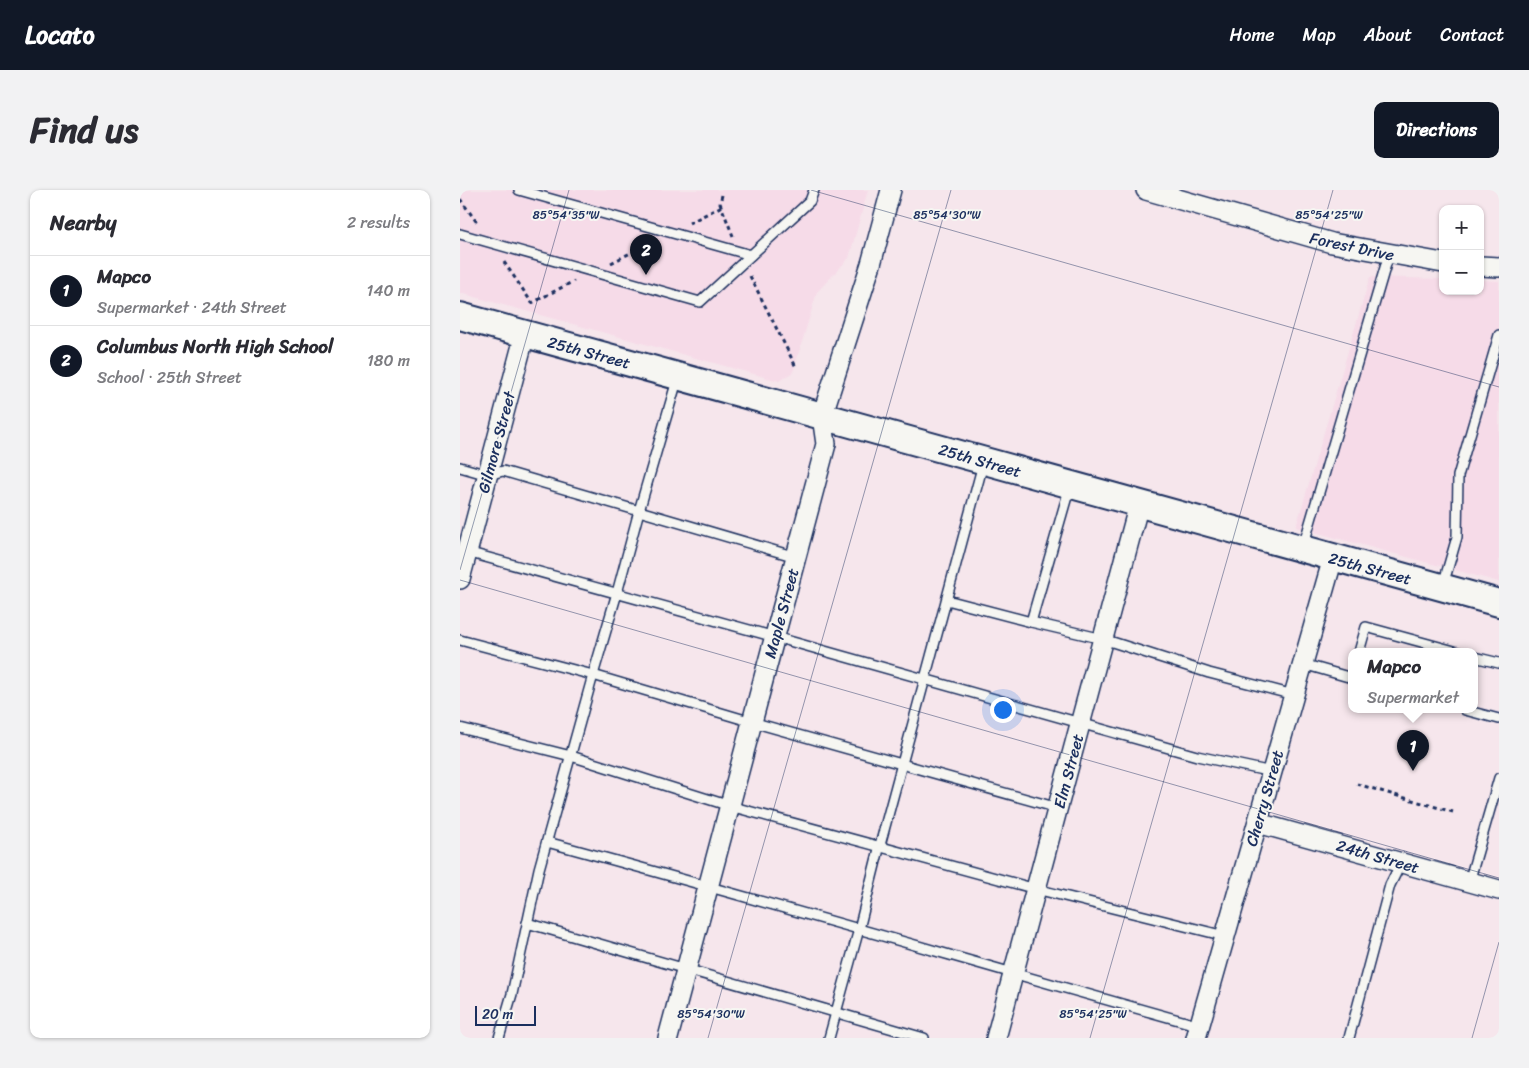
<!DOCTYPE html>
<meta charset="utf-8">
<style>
:root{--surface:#fff;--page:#f2f2f3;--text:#2b2b33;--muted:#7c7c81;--line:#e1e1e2;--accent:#111827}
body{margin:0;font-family:Sriracha,sans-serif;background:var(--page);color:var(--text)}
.controls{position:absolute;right:15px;top:15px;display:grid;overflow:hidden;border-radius:10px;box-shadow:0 1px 4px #0004}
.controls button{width:45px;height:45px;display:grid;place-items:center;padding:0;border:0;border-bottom:1px solid var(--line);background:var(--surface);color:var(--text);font:25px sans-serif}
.scale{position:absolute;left:15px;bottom:12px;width:61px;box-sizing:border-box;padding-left:5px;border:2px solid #1b2f5e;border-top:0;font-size:14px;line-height:18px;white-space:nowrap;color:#1b2f5e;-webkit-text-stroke:4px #f6f6f2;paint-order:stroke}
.you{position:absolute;left:542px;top:519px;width:18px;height:18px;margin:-12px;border:4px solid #fff;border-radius:50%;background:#1a73e8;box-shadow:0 0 0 8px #1a73e833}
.badge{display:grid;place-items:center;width:32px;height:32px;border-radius:50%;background:var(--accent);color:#fff;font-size:16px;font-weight:700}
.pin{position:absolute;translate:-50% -41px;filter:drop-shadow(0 1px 2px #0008)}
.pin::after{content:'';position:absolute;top:26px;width:18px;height:15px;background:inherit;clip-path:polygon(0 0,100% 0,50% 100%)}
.popup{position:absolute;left:888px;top:458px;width:130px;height:65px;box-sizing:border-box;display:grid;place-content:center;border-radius:10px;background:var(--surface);filter:drop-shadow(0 1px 4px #0005);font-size:16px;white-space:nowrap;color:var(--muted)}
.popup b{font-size:19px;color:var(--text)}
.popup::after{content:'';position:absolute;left:50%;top:100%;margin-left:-10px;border:10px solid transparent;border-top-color:var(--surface)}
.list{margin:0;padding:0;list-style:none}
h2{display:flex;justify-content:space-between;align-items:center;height:65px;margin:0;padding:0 20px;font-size:21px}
h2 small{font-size:16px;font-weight:400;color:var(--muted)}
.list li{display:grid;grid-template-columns:32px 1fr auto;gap:15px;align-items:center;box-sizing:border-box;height:70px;padding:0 20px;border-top:1px solid var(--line)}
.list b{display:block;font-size:19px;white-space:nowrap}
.list p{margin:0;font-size:16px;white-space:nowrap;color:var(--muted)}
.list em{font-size:16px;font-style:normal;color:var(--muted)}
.map{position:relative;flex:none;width:1039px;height:848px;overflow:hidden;border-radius:10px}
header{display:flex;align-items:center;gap:30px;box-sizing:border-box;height:70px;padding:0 25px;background:var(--accent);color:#fff}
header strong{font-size:24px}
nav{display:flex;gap:28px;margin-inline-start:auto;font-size:18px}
.intro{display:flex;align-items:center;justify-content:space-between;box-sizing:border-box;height:120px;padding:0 30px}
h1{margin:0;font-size:35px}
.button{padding:12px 22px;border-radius:10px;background:var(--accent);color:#fff;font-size:18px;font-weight:700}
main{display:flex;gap:30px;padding:0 30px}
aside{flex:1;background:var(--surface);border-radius:10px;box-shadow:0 1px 4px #0004}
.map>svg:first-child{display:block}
.built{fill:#f6dbe8}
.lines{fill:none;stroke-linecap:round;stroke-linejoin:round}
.service-casing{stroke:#1b2f5e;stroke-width:12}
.minor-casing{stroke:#1b2f5e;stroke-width:22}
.secondary-casing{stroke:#1b2f5e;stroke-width:30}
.path{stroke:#1b2f5e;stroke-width:3;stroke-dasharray:4 4;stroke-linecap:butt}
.service{stroke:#f6f6f2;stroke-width:9}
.minor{stroke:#f6f6f2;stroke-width:19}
.secondary{stroke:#f6f6f2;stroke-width:26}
.ticks{fill:none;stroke:#1b2f5e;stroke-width:1;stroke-opacity:0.45}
.labels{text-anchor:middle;stroke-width:4;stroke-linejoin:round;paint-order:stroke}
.street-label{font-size:16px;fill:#1b2f5e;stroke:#f6f6f2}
.ticks-label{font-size:12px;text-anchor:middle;fill:#1b2f5e;stroke:#f6f6f2;stroke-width:4;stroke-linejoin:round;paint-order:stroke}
</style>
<header>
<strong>Locato</strong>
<nav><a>Home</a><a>Map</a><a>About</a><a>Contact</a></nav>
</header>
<div class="intro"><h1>Find us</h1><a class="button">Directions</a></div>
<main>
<aside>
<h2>Nearby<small>2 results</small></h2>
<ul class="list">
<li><span class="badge">1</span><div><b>Mapco</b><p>Supermarket · 24th Street</p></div><em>140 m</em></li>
<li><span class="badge">2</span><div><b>Columbus North High School</b><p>School · 25th Street</p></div><em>180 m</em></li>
</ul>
</aside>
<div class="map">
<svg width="1039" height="848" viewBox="0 0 1039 848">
<rect width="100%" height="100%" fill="#f6e6ec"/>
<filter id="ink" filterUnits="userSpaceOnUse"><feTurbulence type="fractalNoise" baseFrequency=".02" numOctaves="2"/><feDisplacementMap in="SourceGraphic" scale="10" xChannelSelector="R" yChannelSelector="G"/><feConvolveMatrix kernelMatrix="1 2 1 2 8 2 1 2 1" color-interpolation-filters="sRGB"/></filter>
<g filter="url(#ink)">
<g class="built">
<polygon points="0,0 408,0 389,68 357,102 333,182 319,191 0,103"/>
<polygon points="910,87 983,89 983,101 1020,101 1020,90 1039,91 1039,392 836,337"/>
</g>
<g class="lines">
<g class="service-casing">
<g id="service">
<polyline points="59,0 291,65"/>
<polyline points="0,44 240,112 350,11 354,0"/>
<polyline points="0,277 28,285 43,281 336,367"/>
<polyline points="843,357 929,64"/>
<polyline points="7,362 315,447 737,566 812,582"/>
<polyline points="983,395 997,347 998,286 1039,145"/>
<polyline points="487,410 571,432 643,449 749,483 834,505"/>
<polyline points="571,432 610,296"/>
<polyline points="0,450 133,485 292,532 598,618"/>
<polyline points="899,462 906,437 998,462"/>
<polyline points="1014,467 1039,473"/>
<polyline points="843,474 892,488"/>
<polyline points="1005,520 1039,529"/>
<polyline points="0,538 111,566 270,616 576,699 765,746"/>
<path d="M87,652C305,711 522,775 740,836"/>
<polyline points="1009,692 1039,588"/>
<polyline points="67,733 464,848"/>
<polyline points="39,848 52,804 79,679 133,485 157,403 179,321 218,187"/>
<polyline points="369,848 399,739 420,655 523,274"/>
<polyline points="889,848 930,695 941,673"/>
</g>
</g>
<g class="minor-casing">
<g id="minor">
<polyline points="686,0 872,53 983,73"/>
<polyline points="1020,76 1039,77"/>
<polyline points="0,389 65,144"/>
<polyline points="798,633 1039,700"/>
<polyline points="208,848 366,254 362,226 411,74 431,0"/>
<polyline points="536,848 679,314"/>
<polyline points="736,848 873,368"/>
</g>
</g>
<g class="secondary-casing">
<polyline id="secondary" points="0,126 1039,413"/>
</g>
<g class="path">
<polyline points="262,5 260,13 273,46"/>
<polyline points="0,9 18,34"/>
<polyline points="229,33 262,16"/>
<polyline points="44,72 72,113 114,91"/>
<polyline points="151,73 192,52"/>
<polyline points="290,86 336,177"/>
<polyline points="897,594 993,622"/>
</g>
<use href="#service" class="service"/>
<use href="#minor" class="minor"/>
<use href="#secondary" class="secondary"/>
</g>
</g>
<path class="ticks" d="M351,0L1039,197M0,380L109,0M0,390L1039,688M248,848L491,0M630,848L873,0M1012,848L1039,752"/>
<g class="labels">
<g class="street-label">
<text transform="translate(892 56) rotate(12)" y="6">Forest Drive</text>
<text transform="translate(129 162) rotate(15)" y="6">25th Street</text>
<text transform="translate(36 252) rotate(-75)" y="6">Gilmore Street</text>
<text transform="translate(520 270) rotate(16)" y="6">25th Street</text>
<text transform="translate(910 378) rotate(15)" y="6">25th Street</text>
<text transform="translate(321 423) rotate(-75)" y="6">Maple Street</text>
<text transform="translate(608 581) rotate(-75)" y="6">Elm Street</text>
<text transform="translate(804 608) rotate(-74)" y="6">Cherry Street</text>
<text transform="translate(918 666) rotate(16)" y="6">24th Street</text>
</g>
</g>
<g class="ticks-label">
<text x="106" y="29">85°54'35"W</text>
<text x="487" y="29">85°54'30"W</text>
<text x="869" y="29">85°54'25"W</text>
<text x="251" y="828">85°54'30"W</text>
<text x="633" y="828">85°54'25"W</text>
</g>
</svg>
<div class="controls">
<button>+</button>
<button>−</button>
</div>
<div class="scale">20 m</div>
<div class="you"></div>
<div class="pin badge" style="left:953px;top:581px">1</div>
<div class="popup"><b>Mapco</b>Supermarket</div>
<div class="pin badge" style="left:186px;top:85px">2</div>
</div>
</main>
